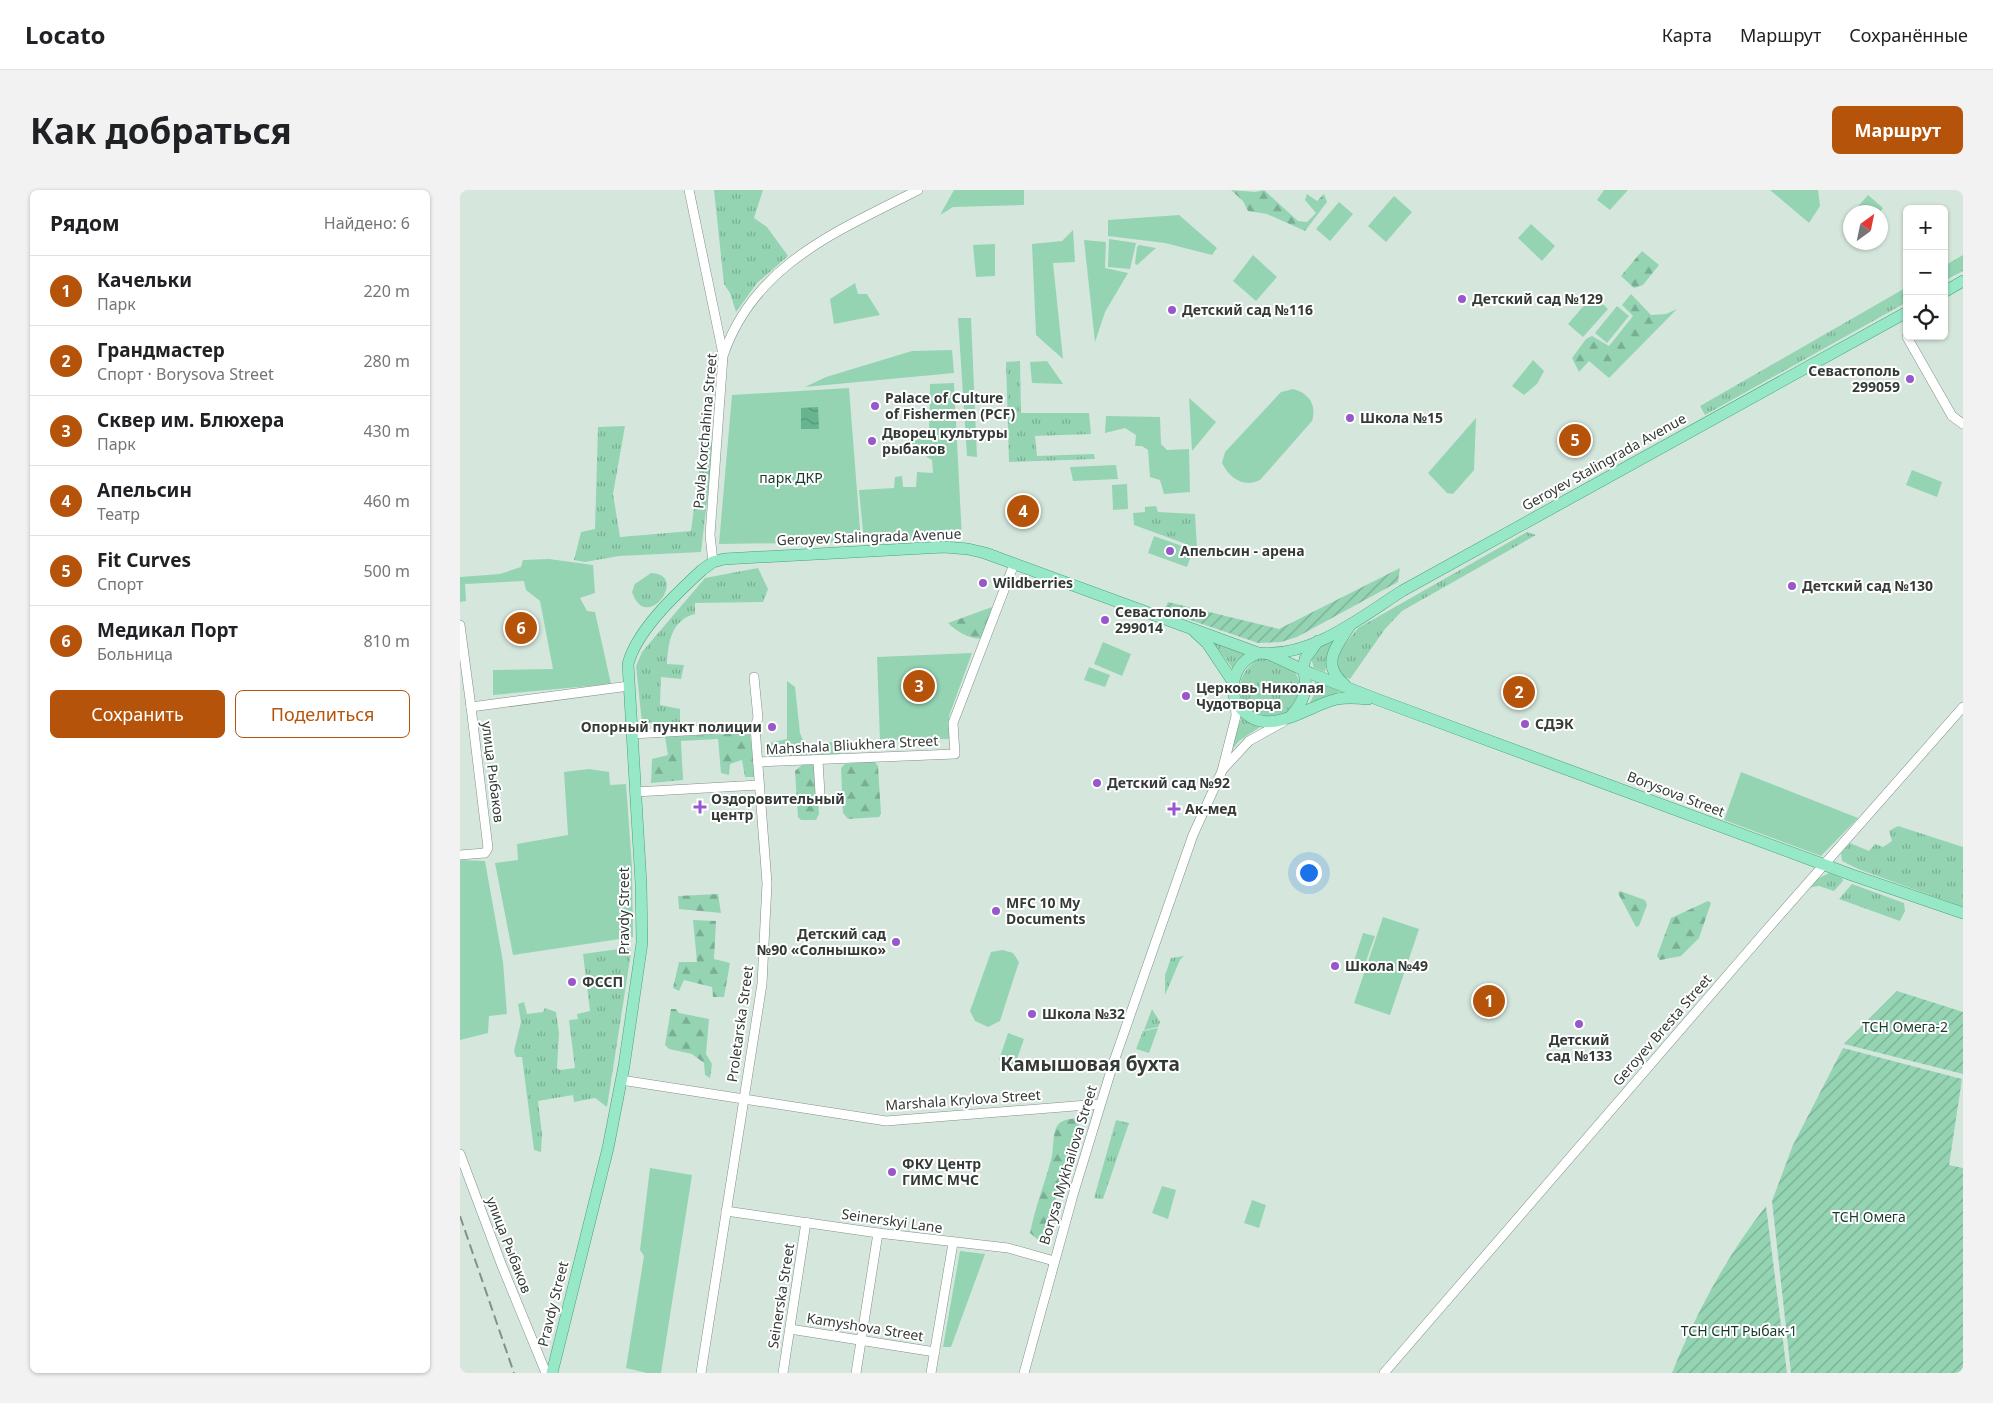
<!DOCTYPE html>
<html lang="ru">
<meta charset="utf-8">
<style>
:root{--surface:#fff;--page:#f2f2f2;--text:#202124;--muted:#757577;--line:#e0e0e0;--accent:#b45309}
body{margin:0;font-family:"Noto Sans",sans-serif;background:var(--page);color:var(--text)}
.controls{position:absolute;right:15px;top:15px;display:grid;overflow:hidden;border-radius:8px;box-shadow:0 1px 4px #0004}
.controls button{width:45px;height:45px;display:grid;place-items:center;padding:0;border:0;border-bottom:1px solid var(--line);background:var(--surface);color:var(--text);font:25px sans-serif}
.compass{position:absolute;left:1383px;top:15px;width:45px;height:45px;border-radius:50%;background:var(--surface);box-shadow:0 1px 4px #0004;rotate:33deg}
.you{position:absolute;left:848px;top:682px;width:18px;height:18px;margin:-12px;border:4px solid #fff;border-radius:50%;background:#1a73e8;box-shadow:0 0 0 8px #1a73e833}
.badge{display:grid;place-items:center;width:32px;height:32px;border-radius:50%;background:var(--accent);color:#fff;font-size:16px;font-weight:700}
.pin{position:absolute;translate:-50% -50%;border:2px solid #fff;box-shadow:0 1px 5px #0006}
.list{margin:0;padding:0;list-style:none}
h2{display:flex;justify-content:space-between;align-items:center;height:65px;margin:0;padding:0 20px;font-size:21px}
h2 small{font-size:16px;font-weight:400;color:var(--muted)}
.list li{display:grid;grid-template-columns:32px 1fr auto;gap:15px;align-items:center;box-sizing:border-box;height:70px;padding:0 20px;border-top:1px solid var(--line)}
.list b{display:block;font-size:19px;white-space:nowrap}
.list p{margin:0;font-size:16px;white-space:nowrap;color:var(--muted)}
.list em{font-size:16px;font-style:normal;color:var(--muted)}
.actions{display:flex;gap:10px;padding:15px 20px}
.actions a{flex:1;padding:11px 0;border:1px solid var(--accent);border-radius:8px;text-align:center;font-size:18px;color:var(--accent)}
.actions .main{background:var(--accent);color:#fff}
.icon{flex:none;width:28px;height:28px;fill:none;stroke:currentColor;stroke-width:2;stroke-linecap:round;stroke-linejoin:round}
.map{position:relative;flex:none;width:1503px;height:1183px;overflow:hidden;border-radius:8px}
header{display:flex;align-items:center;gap:30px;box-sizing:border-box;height:70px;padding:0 25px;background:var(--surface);border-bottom:1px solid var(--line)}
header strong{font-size:24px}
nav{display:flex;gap:28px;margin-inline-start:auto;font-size:18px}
.intro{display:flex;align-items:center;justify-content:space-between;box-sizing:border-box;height:120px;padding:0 30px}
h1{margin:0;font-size:35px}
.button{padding:12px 22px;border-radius:8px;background:var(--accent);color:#fff;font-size:18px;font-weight:700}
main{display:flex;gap:30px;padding:0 30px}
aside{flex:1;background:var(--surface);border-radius:8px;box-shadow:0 1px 4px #0004}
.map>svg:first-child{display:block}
.grass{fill:url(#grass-tufts)}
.forest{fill:url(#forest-firs)}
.park{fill:#94d4b3}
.garden{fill:url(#garden-furrows)}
.water{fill:url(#water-waves)}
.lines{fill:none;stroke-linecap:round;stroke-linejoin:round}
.minor-casing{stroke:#809188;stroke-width:10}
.major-casing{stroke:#48a27b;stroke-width:12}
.minor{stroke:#fff;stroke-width:9}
.major{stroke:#97e8c6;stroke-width:11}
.rail{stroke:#84918a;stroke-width:2;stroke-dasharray:10 5;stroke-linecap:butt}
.poi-dot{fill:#9957cc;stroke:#fff;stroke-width:2}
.labels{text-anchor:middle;stroke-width:4;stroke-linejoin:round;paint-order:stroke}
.poi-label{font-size:14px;font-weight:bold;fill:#343b37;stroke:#fff;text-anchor:start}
.street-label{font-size:14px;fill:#343b37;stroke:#fff}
.park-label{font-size:14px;fill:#173a2a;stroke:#fff}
.district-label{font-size:19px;font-weight:bold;fill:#343b37;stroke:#fff}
</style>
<header>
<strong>Locato</strong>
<nav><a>Карта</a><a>Маршрут</a><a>Сохранённые</a></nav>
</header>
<div class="intro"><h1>Как добраться</h1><a class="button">Маршрут</a></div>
<main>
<aside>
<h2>Рядом<small>Найдено: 6</small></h2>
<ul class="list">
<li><span class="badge">1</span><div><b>Качельки</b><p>Парк</p></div><em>220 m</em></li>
<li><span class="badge">2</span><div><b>Грандмастер</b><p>Спорт · Borysova Street</p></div><em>280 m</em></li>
<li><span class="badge">3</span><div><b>Сквер им. Блюхера</b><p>Парк</p></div><em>430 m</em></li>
<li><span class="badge">4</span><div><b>Апельсин</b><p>Театр</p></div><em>460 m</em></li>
<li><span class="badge">5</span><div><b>Fit Curves</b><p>Спорт</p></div><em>500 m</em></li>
<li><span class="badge">6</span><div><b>Медикал Порт</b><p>Больница</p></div><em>810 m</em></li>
</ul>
<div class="actions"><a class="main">Сохранить</a><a>Поделиться</a></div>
</aside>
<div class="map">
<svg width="1503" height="1183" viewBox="0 0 1503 1183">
<defs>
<pattern id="grass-tufts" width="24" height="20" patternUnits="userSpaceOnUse" patternTransform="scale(1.25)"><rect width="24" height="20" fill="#94d4b3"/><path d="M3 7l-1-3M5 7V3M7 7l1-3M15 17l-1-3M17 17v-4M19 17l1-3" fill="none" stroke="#7aad92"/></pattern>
<pattern id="forest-firs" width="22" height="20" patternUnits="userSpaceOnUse" patternTransform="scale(1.25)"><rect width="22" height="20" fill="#94d4b3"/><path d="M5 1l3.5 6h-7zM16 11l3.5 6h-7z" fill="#7aad92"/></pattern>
<pattern id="garden-furrows" width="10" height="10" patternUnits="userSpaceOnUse" patternTransform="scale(1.25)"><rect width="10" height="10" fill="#94d4b3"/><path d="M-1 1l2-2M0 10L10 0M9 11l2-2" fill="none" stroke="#7aad92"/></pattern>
<pattern id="water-waves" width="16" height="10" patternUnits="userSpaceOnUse" patternTransform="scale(1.25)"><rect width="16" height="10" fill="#67b590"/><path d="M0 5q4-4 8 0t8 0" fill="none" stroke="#569476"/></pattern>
</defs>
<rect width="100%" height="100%" fill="#d5e7dd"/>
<g class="grass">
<polygon points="254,0 303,0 294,28 307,37 328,66 297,93 276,122 270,103 264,94"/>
<polygon points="1503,65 1503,81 1484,91 1484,76"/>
<polygon points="1447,97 1447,112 1245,225 1240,216"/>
<polygon points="560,171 561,223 629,223 631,244 575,246 577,266 634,264 635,269 549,272 546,172"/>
<polygon points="165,236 153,304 160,347 231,341 243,251 254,253 241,362 159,366 125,372 114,370 121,342 135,339 138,237"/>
<polygon points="696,316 698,322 735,324 737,358 674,335 673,323 685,322 685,317"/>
<path d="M1067,342L1076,345L942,421L925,439L890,489L880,485C872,465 886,453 898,438Z"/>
<path d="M298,378L308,399L303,412L235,413V424C211,430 208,453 207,474L224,475L221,489L201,487L200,515L220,519V532L182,533L176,476L182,462L245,388Z"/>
<path d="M191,383C230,384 186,445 172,402L175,394Z"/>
<polygon points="878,445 869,460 865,482 854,478 851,468 861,456"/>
<polygon points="753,452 785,464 773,479"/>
<path d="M803,466C828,476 838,475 842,504C838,509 833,518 828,522C796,545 752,495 803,466Z"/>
<polygon points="855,490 883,500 849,515 854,504"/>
<polygon points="782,526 800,537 779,551 769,563"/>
<polygon points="1438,636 1503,657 1503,717 1398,679 1382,671 1381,663 1390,653 1409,661 1415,654 1423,657 1432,651 1429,641"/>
<polygon points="1369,683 1382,688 1383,691 1374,701 1359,696 1347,698 1353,691"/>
<polygon points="1392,694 1444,713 1445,721 1440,731 1379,709"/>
<polygon points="166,758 171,760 171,763 147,917 135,908 114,912 113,905 78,911 82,944 81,962 74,960 62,867 56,867 54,861 61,832 58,814 64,812 67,824 83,822 85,818 96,822 99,843 97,878 100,880 115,878 109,830 118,829 117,824 130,821 123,764"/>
<polygon points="724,766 720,770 705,805 705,785 711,768"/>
<polygon points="692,819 700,832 698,837 684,840"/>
<polygon points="698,838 689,863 676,859 683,841"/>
<polygon points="656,930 669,933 643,1009 634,1008"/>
</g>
<g class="forest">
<polygon points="771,0 795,2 804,0 838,31 847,32 856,23 845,10 847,4 857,11 864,4 867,12 845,41 807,24 788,21 783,11"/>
<polygon points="1182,61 1199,75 1183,95 1174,98 1161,86"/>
<polygon points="1171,104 1191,125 1206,124 1217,119 1149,188 1129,171 1119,182 1112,168 1126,149 1132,146 1149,156 1173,126 1162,115"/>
<path d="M532,417L523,448C512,451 496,441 488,433Z"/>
<polygon points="290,543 295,587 285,587 282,570 270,574 269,585 261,583 258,549 221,551 223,590 191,593 192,569 208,565 205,547"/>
<polygon points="414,571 418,576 421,624 419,627 388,629 383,623 381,578 385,574"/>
<polygon points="352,574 356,579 359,624 356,630 341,630 338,627 335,581 342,575"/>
<polygon points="1160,701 1185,710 1187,715 1179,736 1176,737 1158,703"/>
<polygon points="258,704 261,723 219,719 218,706"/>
<polygon points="1248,711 1251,713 1239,748 1221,766 1200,770 1197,766 1211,728"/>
<polygon points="233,730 256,731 254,769 270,773 264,807 253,807 252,797 224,790 219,801 213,798 219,772 237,772"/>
<polygon points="211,819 216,819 219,823 249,829 246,864 252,874 250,888 245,885 244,873 232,864 209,859 205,855"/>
<path d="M618,928L620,931L582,1053L570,1043C575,1018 584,995 591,970C594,960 592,945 597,936C601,929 611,929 618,928Z"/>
</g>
<g class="park">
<polygon points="494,0 564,0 564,15 493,17 480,25"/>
<polygon points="1144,0 1168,0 1150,20 1137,10"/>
<polygon points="1310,0 1358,0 1360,16 1349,33"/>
<polygon points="1408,5 1423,18 1420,22 1393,22"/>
<polygon points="934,6 952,22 926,52 908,36"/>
<polygon points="879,12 893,24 870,51 856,39"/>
<polygon points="719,25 757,58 752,65 705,53 648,46 648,30"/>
<polygon points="1071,34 1095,56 1082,71 1058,48"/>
<polygon points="613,40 615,72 593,73 603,169 576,145 572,54 602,51"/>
<polygon points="649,49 676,53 670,79 648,77"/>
<polygon points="624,50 646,52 645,78 668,83 645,122 635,152"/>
<polygon points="535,54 535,86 516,87 513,55"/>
<polygon points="679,55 696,58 677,75 675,74 677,57"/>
<polygon points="793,65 817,87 796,111 773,91"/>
<polygon points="395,93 398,104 407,104 420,125 374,134 370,109"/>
<polygon points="1133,105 1148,119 1123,147 1108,134"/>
<polygon points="1157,116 1169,126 1147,153 1135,143"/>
<polygon points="498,128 511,128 517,267 507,266"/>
<polygon points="492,160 494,183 345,197 366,187 452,161"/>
<polygon points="1073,170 1084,181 1077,194 1064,205 1052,196"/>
<polygon points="587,171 603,194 572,193 570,172"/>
<polygon points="494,193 502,349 404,351 399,300 434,298 435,287 442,286 443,297 456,297 457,282 473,283 472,270 467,267 466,261 450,260 448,243 469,242 470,194"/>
<polygon points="389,198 401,352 259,354 272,205"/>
<path d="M833,199C849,203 857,215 852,231L800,290C784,298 770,289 762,273L765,262L821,202Z"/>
<polygon points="729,208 756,232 732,261"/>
<polygon points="646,226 700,227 701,254 707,260 729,259 730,302 704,304 700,290 690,287 688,260 682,256 675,256 676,245 665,238 645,243"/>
<polygon points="1016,228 1014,280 993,304 987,303 968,283"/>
<polygon points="656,275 658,289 613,291 610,277"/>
<polygon points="1452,280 1482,292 1477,307 1446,295"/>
<polygon points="667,294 668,319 653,320 652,295"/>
<polygon points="694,346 733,360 727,377 688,363"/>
<polygon points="89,369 133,375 135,403 120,408 127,421 135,422 151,494 33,505 33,480 93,479 80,411 66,400 64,391 5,394 6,411 0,412 0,387 40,384 61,377 63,370"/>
<polygon points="643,452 671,464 662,486 634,474"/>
<polygon points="512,463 489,526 489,549 420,550 417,467"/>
<polygon points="629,477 650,485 645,497 624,490"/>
<polygon points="327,491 335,497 340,543 344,553 354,555 377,551 381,566 310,570 310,553 327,549"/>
<polygon points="129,579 149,582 150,595 166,594 172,677 173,747 53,765 35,673 58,670 57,654 108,645 104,582"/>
<polygon points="1281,582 1398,628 1361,666 1264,630"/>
<polygon points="0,670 25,671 43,772 47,824 29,826 28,843 0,850"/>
<polygon points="923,727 959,739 930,825 894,813"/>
<polygon points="903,743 915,746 905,774 894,771"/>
<polygon points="543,760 553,763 559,772 540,831 528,837 515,831 510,821 531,762"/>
<polygon points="1025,801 1039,807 1035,819 1020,814"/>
<polygon points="548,843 564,849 555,875 539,870"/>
<polygon points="190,978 232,985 201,1183 187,1183 166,1178 184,1066 180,1060"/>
<polygon points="702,996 716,1000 708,1029 692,1023"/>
<polygon points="792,1010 806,1015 799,1038 784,1033"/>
<polygon points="500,1061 525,1064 491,1157 483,1157"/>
</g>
<g class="garden">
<polygon points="940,378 938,392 837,447 821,452 798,453 704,421 708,412 819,439"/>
<polygon points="1437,801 1503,822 1503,884 1384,854"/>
<polygon points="1383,858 1502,889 1489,975 1503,978 1503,1183 1331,1183 1312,1011 1333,955"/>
<path d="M1306,1016L1327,1183H1212C1235,1125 1267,1065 1306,1016Z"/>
</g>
<polygon class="water" points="358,217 359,239 341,239 341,218"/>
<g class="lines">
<g class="minor-casing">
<g id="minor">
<polyline points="229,0 263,164"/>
<polyline points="1447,147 1492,226 1503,234"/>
<path d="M253,372L250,345L263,166C294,74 378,41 458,0"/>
<polyline points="0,435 11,517"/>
<polyline points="172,544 295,537"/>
<polyline points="358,571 360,604"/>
<polyline points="298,572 495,564 493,533 554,374"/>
<polyline points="763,579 789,551 823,532"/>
<polyline points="175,602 299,595"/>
<polyline points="0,665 25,663 28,658 11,517 169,496"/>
<polyline points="161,890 426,931 640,914"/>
<polyline points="0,964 42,1076 86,1183"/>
<polyline points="266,1021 418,1043 548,1058 594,1071"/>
<polyline points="330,1139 475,1162"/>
<polyline points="241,1183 302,794 307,693 295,537 298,528 294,487"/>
<polyline points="323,1183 346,1032"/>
<polyline points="396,1183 418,1043"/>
<polyline points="471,1183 493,1053"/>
<polyline points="564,1183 613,1005 653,874 733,645 762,581 776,526 775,510"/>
<polyline points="924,1183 1310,736 1503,517"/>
</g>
</g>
<g class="major-casing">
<g id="major">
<polyline points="1484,102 1503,91"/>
<polyline points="735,442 747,453 773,492"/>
<path d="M798,463C787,468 779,474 775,487C771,497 773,507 779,516C805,552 846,516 877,509C887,507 898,508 908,509"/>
<polyline points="809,464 852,484 919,510 1392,685 1503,723"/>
<polyline points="843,479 845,469 858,451"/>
<path d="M885,495C859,474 877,456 891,434"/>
<path d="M831,526C844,511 849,499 843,479"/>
<path d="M92,1183L148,958L164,876L182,753L181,694L168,474C177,440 216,404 242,380L253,372L264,369L484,357L508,359L525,363L798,463C851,468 900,428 942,401L1447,122"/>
</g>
</g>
<use href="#minor" class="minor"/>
<use href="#major" class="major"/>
<polyline class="rail" points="0,1026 54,1183"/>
</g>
<g class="poi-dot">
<circle cx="1002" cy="109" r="5"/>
<circle cx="712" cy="120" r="5"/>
<circle cx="1450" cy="189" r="5"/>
<circle cx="415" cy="216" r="5"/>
<circle cx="890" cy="228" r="5"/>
<circle cx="412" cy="251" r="5"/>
<circle cx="710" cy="361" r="5"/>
<circle cx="523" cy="393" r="5"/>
<circle cx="1332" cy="396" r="5"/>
<circle cx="645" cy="430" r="5"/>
<circle cx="726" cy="506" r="5"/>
<circle cx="1065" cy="534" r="5"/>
<circle cx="312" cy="537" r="5"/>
<circle cx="637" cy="593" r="5"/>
<path d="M237.5 609.5h5v5h5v5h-5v5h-5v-5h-5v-5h5z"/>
<path d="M711.5 611.5h5v5h5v5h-5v5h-5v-5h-5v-5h5z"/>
<circle cx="536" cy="721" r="5"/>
<circle cx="436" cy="752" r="5"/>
<circle cx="875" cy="776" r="5"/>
<circle cx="112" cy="792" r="5"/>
<circle cx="572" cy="824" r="5"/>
<circle cx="1119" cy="834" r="5"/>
<circle cx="432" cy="982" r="5"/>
</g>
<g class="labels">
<g class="poi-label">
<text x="1012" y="114">Детский сад №129</text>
<text x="722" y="125">Детский сад №116</text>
<text x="1440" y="186" text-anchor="end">Севастополь<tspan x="1440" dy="16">299059</tspan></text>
<text x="425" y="213">Palace of Culture<tspan x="425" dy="16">of Fishermen (PCF)</tspan></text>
<text x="900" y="233">Школа №15</text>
<text x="422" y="248">Дворец культуры<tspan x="422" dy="16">рыбаков</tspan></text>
<text x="720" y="366">Апельсин - арена</text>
<text x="533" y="398">Wildberries</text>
<text x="1342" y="401">Детский сад №130</text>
<text x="655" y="427">Севастополь<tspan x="655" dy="16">299014</tspan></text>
<text x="736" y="503">Церковь Николая<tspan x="736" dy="16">Чудотворца</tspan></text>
<text x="1075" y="539">СДЭК</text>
<text x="302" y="542" text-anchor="end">Опорный пункт полиции</text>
<text x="647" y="598">Детский сад №92</text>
<text x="251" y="614">Оздоровительный<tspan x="251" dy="16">центр</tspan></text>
<text x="725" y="624">Ак-мед</text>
<text x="546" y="718">MFC 10 My<tspan x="546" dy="16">Documents</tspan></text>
<text x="426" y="749" text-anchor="end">Детский сад<tspan x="426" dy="16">№90 «Солнышко»</tspan></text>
<text x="885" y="781">Школа №49</text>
<text x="122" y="797">ФССП</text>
<text x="582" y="829">Школа №32</text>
<text x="1119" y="855" text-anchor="middle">Детский<tspan x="1119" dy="16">сад №133</tspan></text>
<text x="442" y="979">ФКУ Центр<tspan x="442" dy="16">ГИМС МЧС</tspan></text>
</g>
<g class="street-label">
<text transform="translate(245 241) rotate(-85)" y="5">Pavla Korchahina Street</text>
<text transform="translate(1144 272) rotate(-29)" y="5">Geroyev Stalingrada Avenue</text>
<text transform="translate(409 347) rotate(-2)" y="5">Geroyev Stalingrada Avenue</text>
<text transform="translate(392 555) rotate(-3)" y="5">Mahshala Bliukhera Street</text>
<text transform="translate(33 582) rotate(83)" y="5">улица Рыбаков</text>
<text transform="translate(1216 604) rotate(21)" y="5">Borysova Street</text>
<text transform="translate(164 721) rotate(-90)" y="5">Pravdy Street</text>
<text transform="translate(280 834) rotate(-82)" y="5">Proletarska Street</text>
<text transform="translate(1202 840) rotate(-49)" y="5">Geroyev Bresta Street</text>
<text transform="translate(503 910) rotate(-4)" y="5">Marshala Krylova Street</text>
<text transform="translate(608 975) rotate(-73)" y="5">Borysa Mykhailova Street</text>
<text transform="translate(432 1031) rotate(8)" y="5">Seinerskyi Lane</text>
<text transform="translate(49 1055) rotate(69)" y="5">улица Рыбаков</text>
<text transform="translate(321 1106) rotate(-81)" y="5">Seinerska Street</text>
<text transform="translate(93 1114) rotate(-76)" y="5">Pravdy Street</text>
<text transform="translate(405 1137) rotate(9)" y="5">Kamyshova Street</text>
</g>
<g class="park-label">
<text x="331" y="293">парк ДКР</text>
<text x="1445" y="842">ТСН Омега-2</text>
<text x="1409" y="1032">ТСН Омега</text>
<text x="1279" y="1146">ТСН СНТ Рыбак-1</text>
</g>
<g class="district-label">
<text x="630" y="881">Камышовая бухта</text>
</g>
</g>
</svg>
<div class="controls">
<button>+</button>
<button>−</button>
<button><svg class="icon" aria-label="locate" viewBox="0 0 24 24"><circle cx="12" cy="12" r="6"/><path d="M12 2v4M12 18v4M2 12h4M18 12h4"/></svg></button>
</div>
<svg class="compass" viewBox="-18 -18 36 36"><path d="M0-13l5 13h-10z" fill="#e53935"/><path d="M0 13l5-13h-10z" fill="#757577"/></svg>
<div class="you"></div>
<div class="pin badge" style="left:1029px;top:811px">1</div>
<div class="pin badge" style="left:1059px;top:502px">2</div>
<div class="pin badge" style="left:459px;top:496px">3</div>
<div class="pin badge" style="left:563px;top:321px">4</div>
<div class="pin badge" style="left:1115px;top:250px">5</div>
<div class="pin badge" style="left:61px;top:438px">6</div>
</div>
</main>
